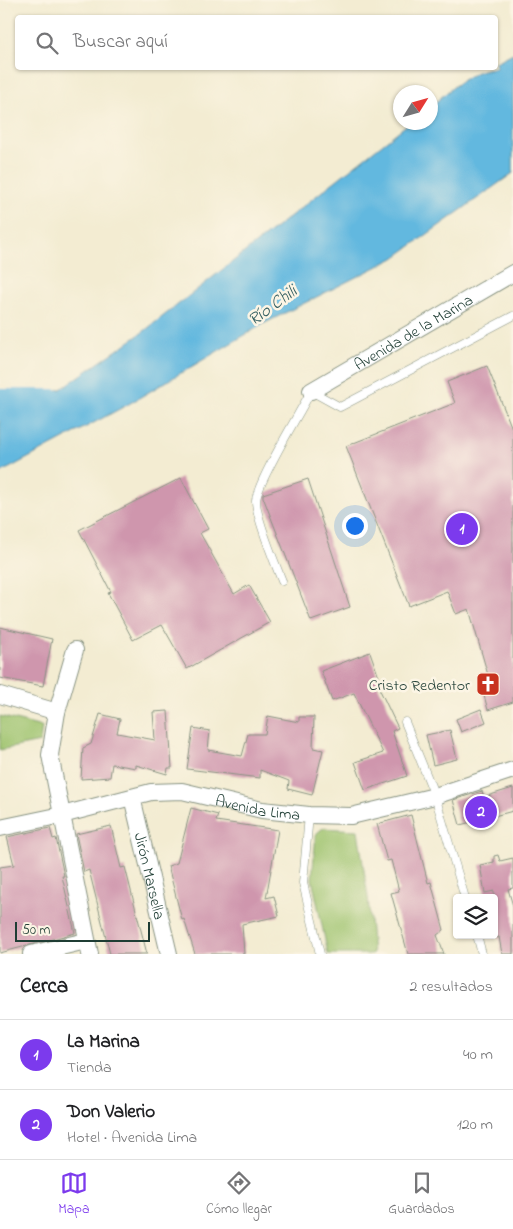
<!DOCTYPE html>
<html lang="es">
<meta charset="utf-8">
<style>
:root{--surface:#fff;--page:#f2f2f2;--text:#202124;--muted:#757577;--line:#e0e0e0;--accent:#7c3aed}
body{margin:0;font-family:"Indie Flower",sans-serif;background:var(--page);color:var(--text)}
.controls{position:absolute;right:15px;bottom:15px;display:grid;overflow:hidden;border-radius:5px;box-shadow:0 1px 4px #0004}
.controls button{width:45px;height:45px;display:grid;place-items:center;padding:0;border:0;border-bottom:1px solid var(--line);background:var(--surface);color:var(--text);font:25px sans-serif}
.compass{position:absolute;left:393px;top:85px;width:45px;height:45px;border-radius:50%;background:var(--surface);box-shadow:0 1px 4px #0004;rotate:53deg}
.scale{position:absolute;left:15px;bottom:12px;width:135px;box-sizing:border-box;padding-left:5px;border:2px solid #1f3d34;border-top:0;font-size:14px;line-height:18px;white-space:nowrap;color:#1f3d34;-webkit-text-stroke:4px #fcf5e5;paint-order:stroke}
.you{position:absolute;left:354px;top:525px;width:18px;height:18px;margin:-12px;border:4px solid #fff;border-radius:50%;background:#1a73e8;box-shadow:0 0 0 8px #1a73e833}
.badge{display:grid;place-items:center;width:32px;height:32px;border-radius:50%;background:var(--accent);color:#fff;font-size:16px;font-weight:700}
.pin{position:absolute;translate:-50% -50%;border:2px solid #fff;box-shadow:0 1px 5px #0006}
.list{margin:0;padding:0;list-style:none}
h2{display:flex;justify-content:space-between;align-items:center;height:65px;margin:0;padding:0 20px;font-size:21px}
h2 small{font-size:16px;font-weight:400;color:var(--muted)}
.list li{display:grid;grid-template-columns:32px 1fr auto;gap:15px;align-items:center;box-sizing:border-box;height:70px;padding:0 20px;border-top:1px solid var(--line)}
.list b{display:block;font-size:19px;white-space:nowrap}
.list p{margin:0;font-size:16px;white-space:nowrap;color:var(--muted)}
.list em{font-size:16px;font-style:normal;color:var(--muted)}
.icon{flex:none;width:28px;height:28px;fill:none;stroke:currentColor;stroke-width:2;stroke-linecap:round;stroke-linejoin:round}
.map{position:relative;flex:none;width:513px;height:954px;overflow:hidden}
.search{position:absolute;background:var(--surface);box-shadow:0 1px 4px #0004;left:15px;right:15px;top:15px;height:55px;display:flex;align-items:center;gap:12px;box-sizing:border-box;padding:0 18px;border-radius:5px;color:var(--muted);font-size:19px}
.sheet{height:205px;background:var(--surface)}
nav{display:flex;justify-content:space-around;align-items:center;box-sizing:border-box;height:70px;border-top:1px solid var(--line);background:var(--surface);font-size:14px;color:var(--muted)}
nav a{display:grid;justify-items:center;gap:2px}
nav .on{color:var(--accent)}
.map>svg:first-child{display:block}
.green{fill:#9cc26c;stroke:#5e8050}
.water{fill:#62b8df;stroke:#407a8a}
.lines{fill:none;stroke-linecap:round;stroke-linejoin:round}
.river{stroke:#62b8df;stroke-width:32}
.building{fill:#cf96ad}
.lane-casing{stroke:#899483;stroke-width:9}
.street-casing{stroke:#899483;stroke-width:18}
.lane{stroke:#fff;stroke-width:8}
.street{stroke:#fff;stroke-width:16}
.labels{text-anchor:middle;stroke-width:5;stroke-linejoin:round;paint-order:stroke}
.street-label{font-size:16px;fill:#1f3d34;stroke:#fcf5e5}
.poi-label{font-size:16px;fill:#1f3d34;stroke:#fcf5e5;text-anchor:end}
.water-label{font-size:18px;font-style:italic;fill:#305c5f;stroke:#fcf5e5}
</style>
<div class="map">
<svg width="513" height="954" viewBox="0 0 513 954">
<rect width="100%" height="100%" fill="#fcf5e5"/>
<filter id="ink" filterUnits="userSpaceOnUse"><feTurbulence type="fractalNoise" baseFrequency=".02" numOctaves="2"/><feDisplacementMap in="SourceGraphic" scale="10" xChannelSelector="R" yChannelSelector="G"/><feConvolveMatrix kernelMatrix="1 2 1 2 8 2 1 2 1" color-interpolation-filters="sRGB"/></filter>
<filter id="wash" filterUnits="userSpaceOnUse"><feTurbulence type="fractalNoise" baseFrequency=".0096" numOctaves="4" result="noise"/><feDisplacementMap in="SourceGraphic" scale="20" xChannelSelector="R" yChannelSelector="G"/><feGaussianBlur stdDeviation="1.12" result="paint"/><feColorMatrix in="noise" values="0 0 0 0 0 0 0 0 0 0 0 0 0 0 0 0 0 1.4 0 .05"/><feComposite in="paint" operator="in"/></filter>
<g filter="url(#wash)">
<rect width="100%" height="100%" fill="#f3ecd2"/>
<g class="green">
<polygon points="0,716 42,727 40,742 0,750"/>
<polygon points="323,828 358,830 368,897 373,954 328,954 312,879 316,834"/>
</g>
<path class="water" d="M513,53V173L394,258L265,323L127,405L0,473V407L61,389L143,332L409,123L430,122L431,106C449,91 471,68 496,68V62Z"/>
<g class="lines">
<polyline class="river" points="0,405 52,405"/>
</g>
<g id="blocks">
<g class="building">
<polygon points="487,366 513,431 513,702 488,710 483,692 492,689 469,609 456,614 447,591 409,606 346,446 455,403 447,382"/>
<polygon points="181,478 208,529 200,533 234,594 249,585 270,622 187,669 162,625 133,640 108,593 111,592 79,530"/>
<polygon points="308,479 350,607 311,621 263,497 263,494"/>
<polygon points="0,627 52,639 43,686 0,678"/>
<polygon points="370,652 381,683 377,684 398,728 392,731 407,776 365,790 355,762 383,753 354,693 332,701 321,671"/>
<polygon points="481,709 486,722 461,732 456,719"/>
<polygon points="168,711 172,768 168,768 167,774 136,765 136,768 112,764 110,777 81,779 83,748 91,744 100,714 120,719 117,733 155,740 153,712"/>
<polygon points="268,716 299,722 299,717 314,717 313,748 323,750 312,795 288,789 289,781 260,770 260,778 187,769 193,728 210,731 208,750 242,756 248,734 265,734"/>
<polygon points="450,730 457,759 433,765 426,735"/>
<polygon points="513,788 513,811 460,825 453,800 482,791 484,797"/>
<polygon points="191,808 218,815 216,821 278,830 266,898 274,896 279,916 242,924 244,954 195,954 184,919 182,920 168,866 177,863"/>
<polygon points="411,815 428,883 431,882 444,930 437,935 444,954 408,954 391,893 399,891 391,860 387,861 377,824"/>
<polygon points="111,826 121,868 125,867 147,954 110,954 89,870 84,872 76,834"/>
<polygon points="50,828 53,839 56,838 64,876 62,876 75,933 0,953 0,867 14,865 7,837"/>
<polygon points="498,855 500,861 513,858 513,888 508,889 513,906 513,954 502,954 499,937 494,938 494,891 485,893 480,865 494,862 494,856"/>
</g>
</g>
</g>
<g filter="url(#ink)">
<use href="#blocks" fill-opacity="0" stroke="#899483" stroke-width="1"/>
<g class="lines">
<g class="lane-casing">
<g id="lane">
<path d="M282,581C275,563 256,518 256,501C256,484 301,411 311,391L340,407L513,316"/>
<polyline points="405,722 435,796 465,898"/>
<polyline points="309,815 303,883 320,954"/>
<polyline points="477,935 482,954"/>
</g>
</g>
<g class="street-casing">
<g id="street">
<path id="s1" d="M311,391L513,273"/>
<polyline points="75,650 57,712 50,755 90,954"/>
<polyline points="0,695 57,712"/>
<path id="s2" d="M132,797L169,954"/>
<path id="s3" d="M0,828L62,815L151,792L182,791L262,810L309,815L351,816L435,796L513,770"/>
<polyline points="31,954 86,941"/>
</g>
</g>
<use href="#lane" class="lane"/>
<use href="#street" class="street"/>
</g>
</g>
<defs>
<g id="church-square" transform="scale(1.25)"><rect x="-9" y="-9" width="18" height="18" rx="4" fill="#c8321e" stroke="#fcf5e5"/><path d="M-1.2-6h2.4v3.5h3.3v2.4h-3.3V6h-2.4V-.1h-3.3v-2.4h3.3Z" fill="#fff"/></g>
</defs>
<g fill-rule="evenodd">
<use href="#church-square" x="488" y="684"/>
</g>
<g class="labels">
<g class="street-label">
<text dy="6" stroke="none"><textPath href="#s1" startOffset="118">Avenida de la Marina</textPath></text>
<text dy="6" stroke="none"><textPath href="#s3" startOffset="264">Avenida Lima</textPath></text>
<text dy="6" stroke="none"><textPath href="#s2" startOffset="81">Jirón Marsella</textPath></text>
</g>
<g class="poi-label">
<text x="470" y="690">Cristo Redentor</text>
</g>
<g class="water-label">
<text transform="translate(272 305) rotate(-36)" y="6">Río Chili</text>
</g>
</g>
</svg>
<div class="controls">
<button><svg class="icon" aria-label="layers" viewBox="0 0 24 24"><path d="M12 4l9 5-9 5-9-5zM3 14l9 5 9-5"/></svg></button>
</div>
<svg class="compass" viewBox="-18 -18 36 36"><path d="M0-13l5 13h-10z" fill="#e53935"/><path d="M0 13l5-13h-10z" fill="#757577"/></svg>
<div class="scale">50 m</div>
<div class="you"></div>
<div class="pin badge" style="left:462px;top:529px">1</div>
<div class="pin badge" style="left:481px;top:812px">2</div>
<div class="search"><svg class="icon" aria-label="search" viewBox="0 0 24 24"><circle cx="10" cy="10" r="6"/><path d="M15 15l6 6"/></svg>Buscar aquí</div>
</div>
<section class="sheet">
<h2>Cerca<small>2 resultados</small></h2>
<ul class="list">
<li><span class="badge">1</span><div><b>La Marina</b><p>Tienda</p></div><em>40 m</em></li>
<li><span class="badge">2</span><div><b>Don Valerio</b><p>Hotel · Avenida Lima</p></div><em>120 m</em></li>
</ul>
</section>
<nav>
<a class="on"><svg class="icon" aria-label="map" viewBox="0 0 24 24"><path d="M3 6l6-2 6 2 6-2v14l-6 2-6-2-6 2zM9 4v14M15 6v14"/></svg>Mapa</a>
<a><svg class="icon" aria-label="directions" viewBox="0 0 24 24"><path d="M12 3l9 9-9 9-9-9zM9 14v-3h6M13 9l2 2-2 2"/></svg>Cómo llegar</a>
<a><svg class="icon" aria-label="saved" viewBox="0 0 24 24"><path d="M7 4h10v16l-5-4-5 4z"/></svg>Guardados</a>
</nav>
